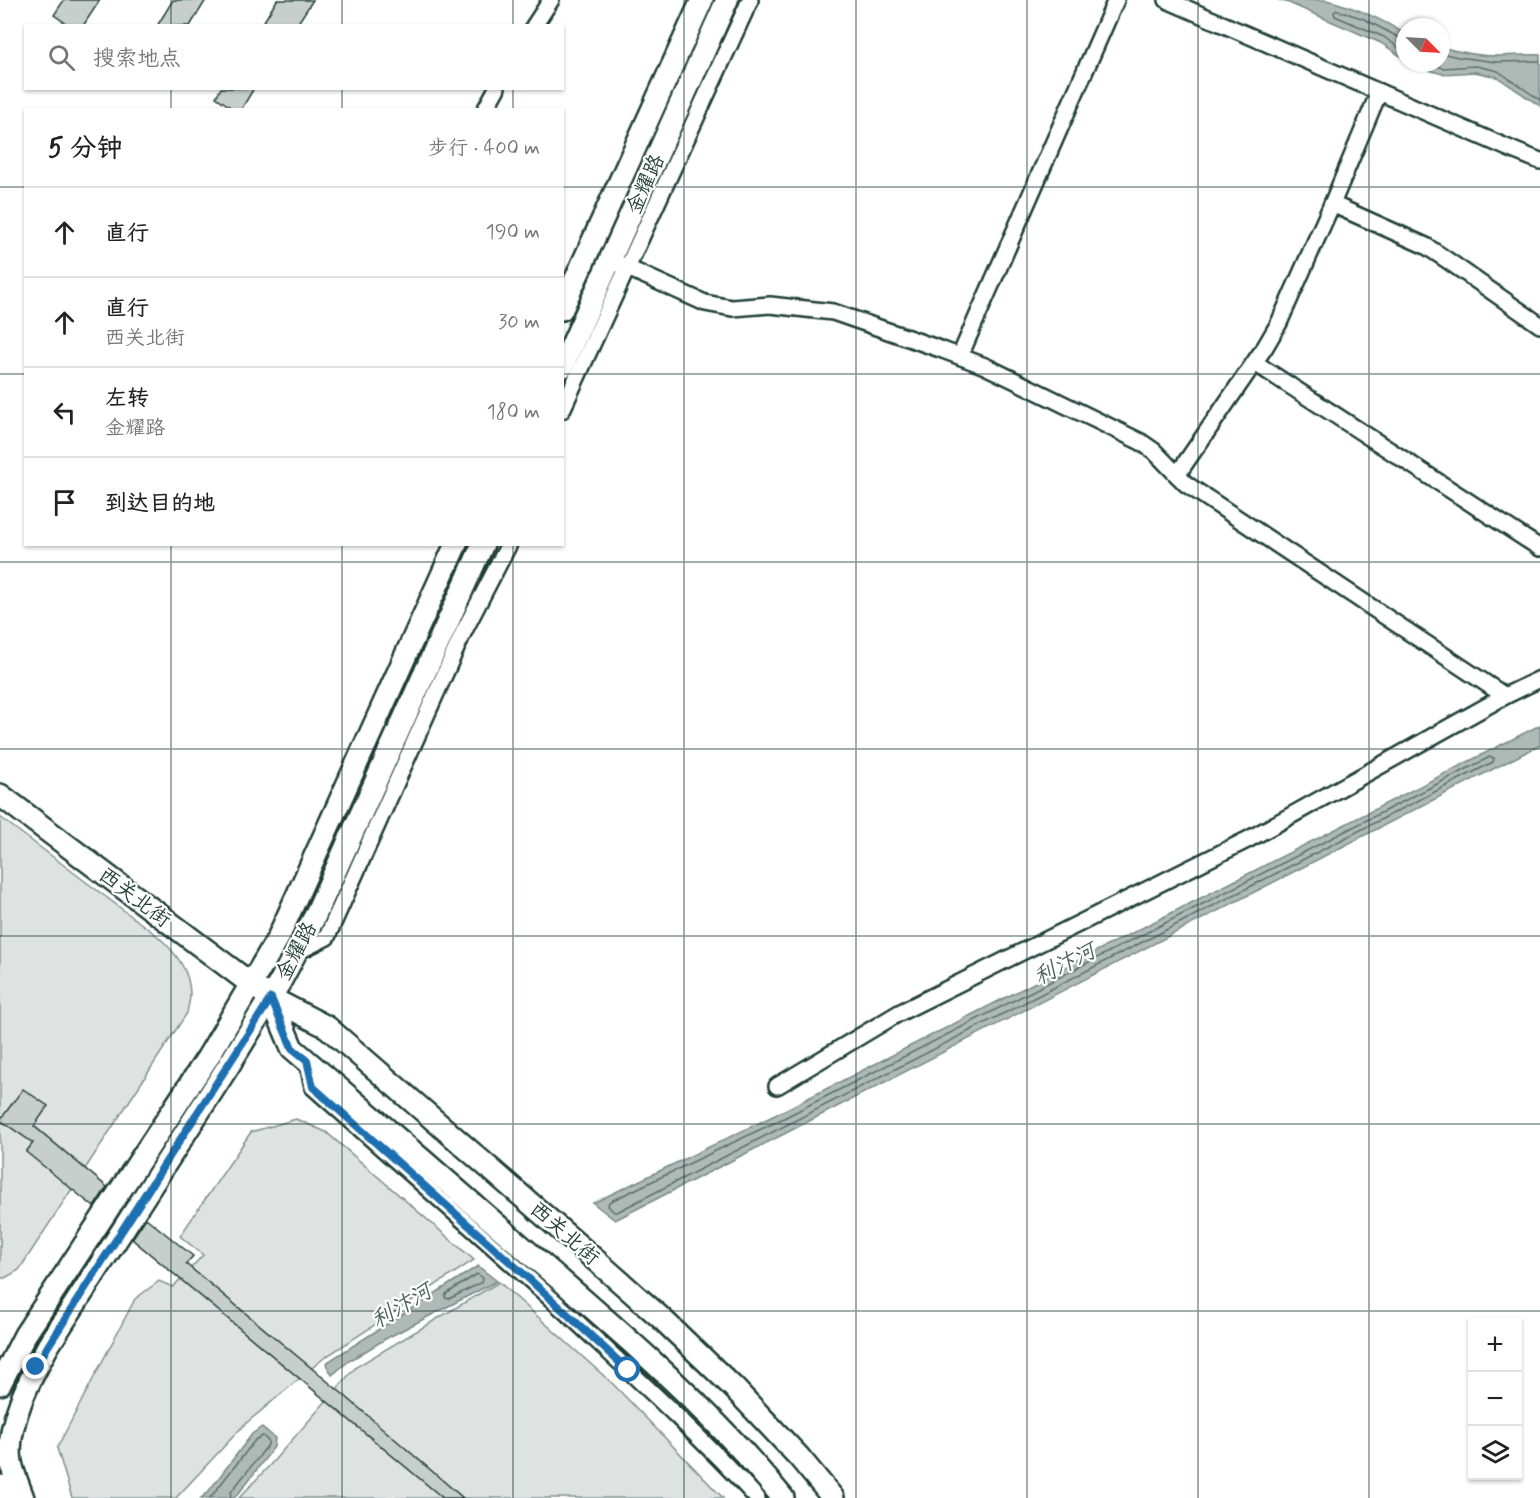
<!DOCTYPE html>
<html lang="zh">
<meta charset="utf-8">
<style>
:root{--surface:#fff;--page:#f6f6f6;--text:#222;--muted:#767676;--line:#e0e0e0}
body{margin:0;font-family:Mynerve,"LXGW WenKai TC",sans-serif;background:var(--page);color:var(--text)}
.controls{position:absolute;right:18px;bottom:18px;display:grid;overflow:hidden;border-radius:0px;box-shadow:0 2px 4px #0004}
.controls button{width:54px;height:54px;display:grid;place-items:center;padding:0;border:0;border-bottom:2px solid var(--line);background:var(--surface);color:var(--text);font:30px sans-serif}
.compass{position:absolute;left:1396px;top:18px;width:54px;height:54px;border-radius:50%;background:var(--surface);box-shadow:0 2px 4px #0004;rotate:114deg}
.stop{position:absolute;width:18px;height:18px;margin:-14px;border:4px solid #1f6fb2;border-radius:50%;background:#fff}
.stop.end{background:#1f6fb2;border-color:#fff;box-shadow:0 2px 6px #0008}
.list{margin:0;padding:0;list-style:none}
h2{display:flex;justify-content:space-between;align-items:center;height:78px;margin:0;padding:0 24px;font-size:26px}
h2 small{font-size:20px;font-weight:400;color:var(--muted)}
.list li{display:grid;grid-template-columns:39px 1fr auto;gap:18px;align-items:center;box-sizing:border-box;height:90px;padding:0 24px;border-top:2px solid var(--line)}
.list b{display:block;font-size:22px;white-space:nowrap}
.list p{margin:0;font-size:20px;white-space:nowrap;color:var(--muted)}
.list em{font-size:20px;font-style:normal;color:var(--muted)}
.icon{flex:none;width:33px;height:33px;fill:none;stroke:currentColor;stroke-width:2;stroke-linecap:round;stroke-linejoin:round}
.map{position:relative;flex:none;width:1540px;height:1498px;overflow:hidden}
.search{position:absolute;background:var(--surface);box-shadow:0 2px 4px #0004;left:24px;top:24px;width:540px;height:66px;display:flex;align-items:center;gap:15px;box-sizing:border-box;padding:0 21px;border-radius:0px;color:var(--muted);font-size:22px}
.panel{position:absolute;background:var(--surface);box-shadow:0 2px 4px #0004;left:24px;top:108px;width:540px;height:438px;border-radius:0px}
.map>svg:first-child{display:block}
.green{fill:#dee3e2;stroke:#7e908b;stroke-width:1.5}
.water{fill:#afbab7;stroke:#758883;stroke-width:1.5}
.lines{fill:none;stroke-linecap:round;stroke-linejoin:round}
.shore{stroke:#596f68;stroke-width:1.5}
.building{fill:#c7cfcc;stroke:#1f3d34;stroke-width:1.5}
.street-casing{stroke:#1f3d34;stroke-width:20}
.secondary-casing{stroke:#1f3d34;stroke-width:26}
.street{stroke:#fff;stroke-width:15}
.secondary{stroke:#fff;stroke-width:21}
.route{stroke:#1f6fb2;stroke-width:8}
.grid{fill:none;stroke:#1f3d34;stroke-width:1.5;stroke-opacity:0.55}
.labels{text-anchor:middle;stroke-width:4.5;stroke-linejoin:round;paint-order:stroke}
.street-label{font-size:21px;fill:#1f3d34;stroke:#fff}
.water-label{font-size:22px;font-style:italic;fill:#4a625b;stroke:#fff}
</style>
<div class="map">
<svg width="1540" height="1498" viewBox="0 0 1540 1498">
<rect width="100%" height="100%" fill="#fff"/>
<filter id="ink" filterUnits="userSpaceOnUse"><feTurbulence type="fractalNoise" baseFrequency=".0167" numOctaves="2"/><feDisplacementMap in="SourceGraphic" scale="12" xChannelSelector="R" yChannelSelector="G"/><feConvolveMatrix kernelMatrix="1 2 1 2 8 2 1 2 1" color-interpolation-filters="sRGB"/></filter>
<g filter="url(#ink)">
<g class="green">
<path d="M0,817L155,934C173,949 190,969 190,994C190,1001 188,1007 187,1013L19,1270L5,1278H0Z"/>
<polygon points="296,1119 326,1132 474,1260 324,1358 244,1425 176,1498 72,1498 57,1448 135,1299 159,1281 173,1287 203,1255 180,1236 251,1132"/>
<polygon points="499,1282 613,1384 723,1498 239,1498 270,1465 356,1367"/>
</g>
<g class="water">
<path d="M1278,0C1293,0 1311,0 1326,0C1352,6 1382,19 1405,34V59L1381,43L1289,3Z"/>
<path d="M1441,47C1459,52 1478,56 1497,56C1512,56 1526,54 1540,55V106L1497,77L1475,72L1443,74L1424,69L1413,63H1441Z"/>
<polygon points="1540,725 1540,745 786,1133 615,1220 593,1203 773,1116"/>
<polygon points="478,1266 497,1281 387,1338 349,1361 332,1375 326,1363"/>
<polygon points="262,1427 275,1438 274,1447 239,1493 234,1498 201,1498 208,1492 252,1434"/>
</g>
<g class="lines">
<g class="shore">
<polyline points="1405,38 1400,38 1364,19 1337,10 1334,12 1335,16 1384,37 1405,52"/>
<polyline points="1441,53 1458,57 1496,62 1540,61"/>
<polyline points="1426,63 1443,68 1476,66 1498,71 1540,100"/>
<polygon points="1490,757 1494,758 1493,762 617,1212 614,1212 608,1206 609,1202 776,1122"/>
<polygon points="477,1274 483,1278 482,1282 449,1299 445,1298 446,1294"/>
<polyline points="210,1498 256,1439 263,1436 268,1441 268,1445 231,1492 230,1498"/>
</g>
</g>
<g class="building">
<polygon points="64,0 100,0 83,26 70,26 54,15"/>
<polygon points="173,0 206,0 190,26 157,26"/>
<polygon points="277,0 313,0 296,26 261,26"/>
<polygon points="221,88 254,88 241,110 235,110 216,97"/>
<polygon points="23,1089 48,1106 34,1126 107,1187 94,1207 26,1152 33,1143 0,1120"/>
<polygon points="146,1218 193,1256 186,1264 344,1395 463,1498 443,1498 132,1239"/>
</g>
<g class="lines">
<g class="street-casing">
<g id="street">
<polyline points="1167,0 1515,151 1540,161"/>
<polyline points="534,26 551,0"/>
<polyline points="485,110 497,88"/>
<polyline points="1332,204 1426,246 1447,260 1540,325"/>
<polyline points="610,260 705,303 732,308 770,305 833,312 940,349 985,366 1141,442 1154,451 1186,484 1505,696"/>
<polyline points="960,356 1116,0"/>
<polyline points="1255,363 1540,548"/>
<polyline points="562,410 750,0"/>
<polyline points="1177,475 1265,347 1279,323 1332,204 1379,92"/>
<polyline points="295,953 327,937 464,631 509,544"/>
<path d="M307,1060L313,1087C401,1165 490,1243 578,1323C639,1380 700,1436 757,1498"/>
<polyline points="777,1086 899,1013 1249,839 1505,696 1540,679"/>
</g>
</g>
<g class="secondary-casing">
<g id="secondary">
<polyline points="562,309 702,0"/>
<polyline points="562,367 727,0"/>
<polyline points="0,795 251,984 271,998 327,1027 608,1271 661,1318 734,1388 799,1457 833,1498"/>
<path d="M271,998L292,1048C374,1118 455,1188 536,1259C622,1333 711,1409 783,1498"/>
<polyline points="0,1384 25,1335 208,1057 278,938 456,544"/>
<polyline points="0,1486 4,1498"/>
<path d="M23,1498C19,1486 13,1474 11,1462C5,1425 31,1377 48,1346L229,1065L280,982L314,918L483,544"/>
</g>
</g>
<use href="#street" class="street"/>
<use href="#secondary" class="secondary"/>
</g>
</g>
<g class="lines" filter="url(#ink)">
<polyline class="route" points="36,1367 48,1346 271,998 292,1048 307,1060 313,1087 528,1278 628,1370"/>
</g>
<path class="grid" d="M171,0V26M342,0V26M513,0V26M684,0V1498M856,0V1498M1027,0V1498M1198,0V1498M1369,0V1498M171,88V110M342,88V110M513,88V110M0,187H26M562,187H1540M0,374H26M562,374H1540M171,544V1498M342,544V1498M513,544V1498M0,562H1540M0,749H1540M0,936H1540M0,1124H1540M0,1311H1540"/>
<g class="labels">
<g class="street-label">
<text transform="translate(645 184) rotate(-66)" y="7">金耀路</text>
<text transform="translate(135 897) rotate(37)" y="7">西关北街</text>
<text transform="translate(296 951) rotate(-62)" y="7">金耀路</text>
<text transform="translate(565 1233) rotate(41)" y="7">西关北街</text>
</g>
<g class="water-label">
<text transform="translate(1064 963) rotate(-27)" y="8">利汴河</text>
<text transform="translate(401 1305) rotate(-31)" y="8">利汴河</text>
</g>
</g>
</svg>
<div class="controls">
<button>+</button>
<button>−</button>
<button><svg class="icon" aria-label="layers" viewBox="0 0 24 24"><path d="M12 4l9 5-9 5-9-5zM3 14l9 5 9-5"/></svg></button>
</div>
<svg class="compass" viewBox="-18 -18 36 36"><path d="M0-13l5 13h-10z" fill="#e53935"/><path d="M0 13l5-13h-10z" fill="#767676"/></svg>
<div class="stop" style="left:628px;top:1370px"></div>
<div class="stop end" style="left:36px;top:1367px"></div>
<div class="search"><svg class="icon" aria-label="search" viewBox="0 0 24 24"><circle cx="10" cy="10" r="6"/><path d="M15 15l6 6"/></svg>搜索地点</div>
<section class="panel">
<h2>5 分钟<small>步行 · 400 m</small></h2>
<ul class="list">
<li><svg class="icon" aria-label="ahead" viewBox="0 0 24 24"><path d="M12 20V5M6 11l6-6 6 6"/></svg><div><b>直行</b></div><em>190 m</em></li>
<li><svg class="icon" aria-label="ahead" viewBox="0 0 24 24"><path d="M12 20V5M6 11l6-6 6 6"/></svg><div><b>直行</b><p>西关北街</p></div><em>30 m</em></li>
<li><svg class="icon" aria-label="left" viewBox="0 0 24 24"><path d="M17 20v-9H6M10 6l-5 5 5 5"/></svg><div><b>左转</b><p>金耀路</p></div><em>180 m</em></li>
<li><svg class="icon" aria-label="arrive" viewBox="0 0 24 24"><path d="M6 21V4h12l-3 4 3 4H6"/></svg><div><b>到达目的地</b></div></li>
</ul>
</section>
</div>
